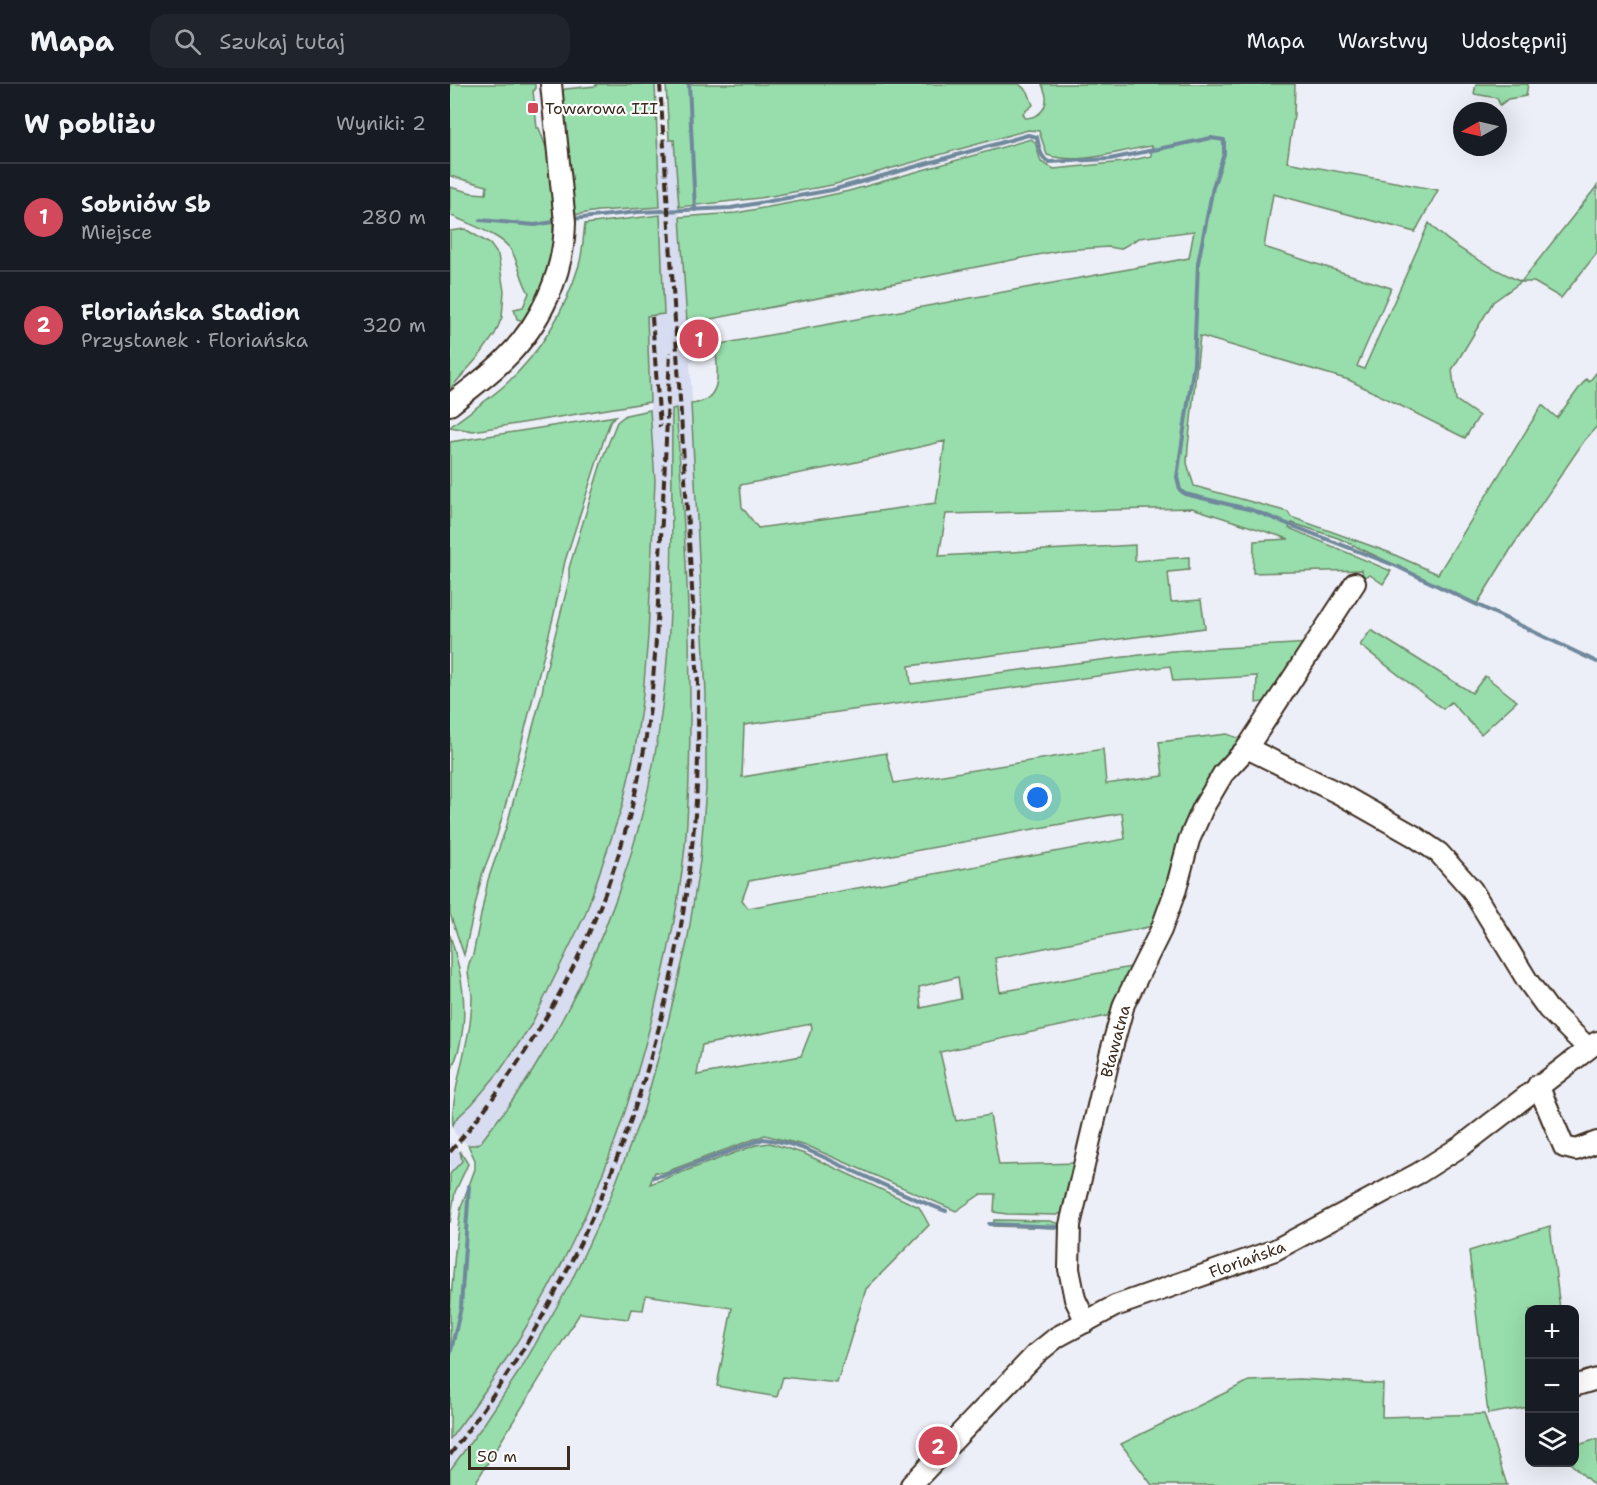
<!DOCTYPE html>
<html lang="pl">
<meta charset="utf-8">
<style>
:root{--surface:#171b24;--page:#20242c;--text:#f1f3f6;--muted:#9ea1a6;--line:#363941;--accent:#d1495b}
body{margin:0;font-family:"Shantell Sans",sans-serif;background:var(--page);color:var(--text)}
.controls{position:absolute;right:18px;bottom:18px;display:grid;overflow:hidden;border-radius:12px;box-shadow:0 6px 24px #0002}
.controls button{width:54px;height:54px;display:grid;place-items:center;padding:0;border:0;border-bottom:2px solid var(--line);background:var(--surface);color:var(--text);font:30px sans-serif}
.compass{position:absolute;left:1003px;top:18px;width:54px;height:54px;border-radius:50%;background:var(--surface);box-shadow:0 6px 24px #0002;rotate:262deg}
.scale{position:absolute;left:18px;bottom:15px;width:102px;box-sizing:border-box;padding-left:6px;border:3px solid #3b2a1e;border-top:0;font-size:16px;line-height:21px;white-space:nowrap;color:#3b2a1e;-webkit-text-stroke:4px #fff;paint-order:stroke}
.you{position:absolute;left:588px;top:714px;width:21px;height:21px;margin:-15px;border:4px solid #fff;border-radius:50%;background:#1a73e8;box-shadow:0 0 0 9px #1a73e833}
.badge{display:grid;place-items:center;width:39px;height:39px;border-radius:50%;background:var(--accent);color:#fff;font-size:20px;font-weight:700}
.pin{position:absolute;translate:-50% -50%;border:3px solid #fff;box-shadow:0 2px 6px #0006}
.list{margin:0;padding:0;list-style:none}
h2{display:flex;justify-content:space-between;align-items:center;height:78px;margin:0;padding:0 24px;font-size:26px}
h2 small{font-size:20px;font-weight:400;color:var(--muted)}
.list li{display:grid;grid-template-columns:39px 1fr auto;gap:18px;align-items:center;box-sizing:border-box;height:108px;padding:0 24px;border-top:2px solid var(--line)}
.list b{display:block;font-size:22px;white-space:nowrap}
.list p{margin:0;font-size:20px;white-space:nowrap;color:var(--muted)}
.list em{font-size:20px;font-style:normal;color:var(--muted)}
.icon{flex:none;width:33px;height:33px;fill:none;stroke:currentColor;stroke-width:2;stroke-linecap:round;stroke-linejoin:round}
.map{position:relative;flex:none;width:1147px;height:1401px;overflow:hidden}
header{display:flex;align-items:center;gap:36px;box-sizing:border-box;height:84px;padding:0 30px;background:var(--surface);border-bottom:2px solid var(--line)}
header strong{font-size:28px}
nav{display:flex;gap:33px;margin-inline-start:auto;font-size:21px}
.search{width:420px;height:54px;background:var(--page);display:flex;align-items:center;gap:15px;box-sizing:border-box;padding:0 21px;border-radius:18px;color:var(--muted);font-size:22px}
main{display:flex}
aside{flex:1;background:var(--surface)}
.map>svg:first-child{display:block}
.built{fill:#d7dcf0}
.green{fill:#98deac;stroke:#6a8465;stroke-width:1.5;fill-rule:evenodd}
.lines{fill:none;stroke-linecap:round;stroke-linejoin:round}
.stream{stroke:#6f889b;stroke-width:4}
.minor-casing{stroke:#3b2a1e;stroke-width:24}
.minor{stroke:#fff;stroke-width:20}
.rail{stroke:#3b2a1e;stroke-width:4;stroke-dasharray:9 4.5;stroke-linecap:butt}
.poi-dot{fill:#d1495b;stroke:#fff;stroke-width:2}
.labels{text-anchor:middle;stroke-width:4.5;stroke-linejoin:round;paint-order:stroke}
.poi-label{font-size:16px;fill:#3b2a1e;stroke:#fff;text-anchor:start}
.street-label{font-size:16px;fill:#3b2a1e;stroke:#fff}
</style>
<header>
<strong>Mapa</strong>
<div class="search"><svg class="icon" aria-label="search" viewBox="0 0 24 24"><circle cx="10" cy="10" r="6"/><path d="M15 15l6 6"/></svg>Szukaj tutaj</div>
<nav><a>Mapa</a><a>Warstwy</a><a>Udostępnij</a></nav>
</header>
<main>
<aside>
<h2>W pobliżu<small>Wyniki: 2</small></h2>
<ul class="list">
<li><span class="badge">1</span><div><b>Sobniów Sb</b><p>Miejsce</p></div><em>280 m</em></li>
<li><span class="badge">2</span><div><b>Floriańska Stadion</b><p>Przystanek · Floriańska</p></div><em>320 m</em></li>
</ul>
</aside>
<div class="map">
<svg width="1147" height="1401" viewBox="0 0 1147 1401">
<rect width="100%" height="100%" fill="#edeff8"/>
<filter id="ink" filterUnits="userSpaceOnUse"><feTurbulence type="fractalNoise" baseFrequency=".0167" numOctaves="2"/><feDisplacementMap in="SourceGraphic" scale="12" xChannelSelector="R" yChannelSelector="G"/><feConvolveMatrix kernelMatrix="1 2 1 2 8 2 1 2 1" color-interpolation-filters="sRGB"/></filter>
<g filter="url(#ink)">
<g class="built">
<polygon points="207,56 224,56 237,237 261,235 266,275 240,277 256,609 256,705 250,777 237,859 217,942 194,1025 160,1114 121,1198 72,1283 34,1340 0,1386 0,1355 34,1309 64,1264 124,1156 152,1090 179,1019 219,864 229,804 237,741 240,655 241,577 234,435 222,325 219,549 212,625 203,679 187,749 172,798 149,858 124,911 82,989 31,1058 25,1061 18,1061 8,1053 4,1048 3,1041 6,1035 22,1020 49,988 80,941 135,831 172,723 185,665 193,610 203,466 205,397 198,291 197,231 214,230"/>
<polygon points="0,1058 10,1067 12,1073 12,1077 0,1090"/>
</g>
<g class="green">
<path d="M0,0H85V6L83,7L87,44H89L97,66H102L103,150L106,151L94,199L77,235L73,237L67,235L64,225L73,223L79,209C71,196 69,179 61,166C52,151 16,139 0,131V103L22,109L36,110L37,102L0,92Z"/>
<polygon points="146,0 205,0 210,123 148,127 124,131 123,113 120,113 111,9 115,5 146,2"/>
<path d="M216,0H569L578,8L583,21L573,29L575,34C586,34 596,27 596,15C597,11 593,4 592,0H845L844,31L837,78L988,106L965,148L823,110L814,163L941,204L907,282L914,285L979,139C1003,165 1039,182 1071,198L1147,102V169L1111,214L1084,198H1071L1043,218L1002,286L1006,316L1029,332L1015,354L899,296L750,252L738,363L737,379L744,402L838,428L841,433L938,468L988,490L1092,321L1107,334L1136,295L1139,298L1147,288V342L1134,357L1064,460L1027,520L888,454L842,439L839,444L941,487L933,500L920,491L913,493L912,486L803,489L804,457L839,455L742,424L496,430L489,472L685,461V477L739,473V486L718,488L721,518L751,516L755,544L459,582L461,600L722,567L861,559L820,617L806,619L807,592L723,597L720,582L294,641L292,693L436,669L444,699L653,665L656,700L713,692L709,658L777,650L796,657L703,842L545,874L550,908L686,882L666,930L490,968L506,1037L540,1031L549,1081L630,1079L620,1125L607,1131L557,1130L544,1128L545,1110H531L506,1127L360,1063L315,1051L213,1089L205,1088L200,1100L306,1061L320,1059L355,1070L469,1123L479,1141L416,1205L387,1299L333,1293L327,1313L267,1302L282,1224L196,1211L193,1226L181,1225L178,1235L130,1229L24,1401H0V1386L34,1340L72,1283L121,1198L160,1114L194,1025L217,942L237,859L250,777L256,705V609L241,320C274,317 268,286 265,261L739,174L744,147L689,154L670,165L659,163L613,166L261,235L237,238L230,133L286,129L362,115L399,107L581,55L585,58L591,78L604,85L674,78L701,72L702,62C669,66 631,82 597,71L589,47L578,46L382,101L310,114L229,123L224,56H219ZM495,357L486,419L308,444L292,423L290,401L402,379ZM672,729L675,755L298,824L292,816L299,797ZM508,893L511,915L471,924L469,903ZM361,940L362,944L351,972L247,991L252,961Z"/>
<polygon points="1026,0 1078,0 1076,12 1058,15 1050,21 1047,14 1024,10"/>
<path d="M210,131L214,230L197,232L200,318L23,347L0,343C18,329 38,316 55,301C91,268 115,227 129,181C133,168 133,153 135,140Z"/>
<polygon points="15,145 40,160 48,171 54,207 52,233 45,250 30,271 0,305 0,147"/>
<path d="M226,324C236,462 245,600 237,738C233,796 222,854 208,910C188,994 162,1078 123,1157C89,1227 47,1293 0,1355V1227L5,1167L11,1123L25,1085V1076L18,1061H25L31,1058C48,1035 67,1012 82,988C150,878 197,752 212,623C225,525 221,424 222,325Z"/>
<path d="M200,326L205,397L198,552L193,610L185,665L172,723L135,831L81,941L49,988L22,1020L6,1035L3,1041C0,1019 16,966 20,940C21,931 22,921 22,912C21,895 13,887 23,871L38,796L57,741L92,609L95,590L119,497V484L153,373L167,338L176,331Z"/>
<polygon points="166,332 161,336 156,349 115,477 104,530 60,705 47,751 32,791 14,871 0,830 0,358"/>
<polygon points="921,546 1022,609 1035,592 1067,617 1031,650 1001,618 993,625 910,561"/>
<path d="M0,851C11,887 19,922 10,960C8,971 3,981 0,991Z"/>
<polygon points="10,1067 18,1080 5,1108 0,1139 0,1090 12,1077"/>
<polygon points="544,1136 600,1137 616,1142 616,1144 543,1142"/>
<polygon points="1100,1142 1110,1225 1080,1226 1079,1323 1038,1330 1019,1167"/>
<polygon points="850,1295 933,1300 932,1333 1034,1330 1057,1401 702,1401 671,1360 799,1297"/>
<polygon points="1147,1355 1147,1401 1144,1401 1120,1379 1124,1378 1125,1362"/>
</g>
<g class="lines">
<g class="stream">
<polyline points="239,0 245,126"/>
<path d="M122,135L188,128L281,124L382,106L578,51L587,53C589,62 590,74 599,78L660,75L761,54L774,56V70L763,103L748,179L744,279L727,393L730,406L735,410L802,426L946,482L1147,578"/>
<polyline points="30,136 85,141 109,137"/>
<path d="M203,1093L215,1091L313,1055C341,1058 364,1068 388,1080C424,1096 459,1114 496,1127"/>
<polyline points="539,1140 611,1143"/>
<polyline points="0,1271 11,1223 19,1102"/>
</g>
<g class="minor-casing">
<g id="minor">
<path d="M0,321C18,306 38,292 54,276C91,240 114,190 115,138L101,0"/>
<polyline points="797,664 890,710 964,752 989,769 1022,806 1077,896 1098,925 1138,964"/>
<polyline points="1088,1001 1114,1063 1126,1066 1147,1058"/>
<polyline points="636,1238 625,1215 619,1185 620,1141 660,971 674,920 711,846 726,805 739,756 753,724 773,690 797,664 905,499"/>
<polyline points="1124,1302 1147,1295"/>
<polyline points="461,1401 586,1270 607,1253 665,1222 825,1166 969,1089 1013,1061 1147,958"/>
</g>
</g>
<use href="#minor" class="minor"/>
<g class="rail">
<polyline points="202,233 210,343"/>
<path d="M0,1068C92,960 156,841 187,701C204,625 207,548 210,471C214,403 217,335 220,268"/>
<path d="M0,1371C29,1331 59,1290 84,1247C178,1085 233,904 246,717C249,678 248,638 248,599L210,0"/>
</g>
</g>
</g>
<rect class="poi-dot" x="77" y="18" width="12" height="12" rx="3"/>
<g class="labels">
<g class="poi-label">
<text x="95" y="30">Towarowa III</text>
</g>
<g class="street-label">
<text transform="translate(665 957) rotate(-75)" y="6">Bławatna</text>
<text transform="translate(797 1175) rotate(-20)" y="6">Floriańska</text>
</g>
</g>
</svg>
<div class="controls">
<button>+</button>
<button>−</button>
<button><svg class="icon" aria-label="layers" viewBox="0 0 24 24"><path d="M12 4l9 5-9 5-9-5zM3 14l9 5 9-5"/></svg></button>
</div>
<svg class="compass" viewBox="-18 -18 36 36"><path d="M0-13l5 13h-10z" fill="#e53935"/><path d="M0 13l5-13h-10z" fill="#9ea1a6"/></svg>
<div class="scale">50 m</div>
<div class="you"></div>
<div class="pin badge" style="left:249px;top:255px">1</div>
<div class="pin badge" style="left:488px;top:1362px">2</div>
</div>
</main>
